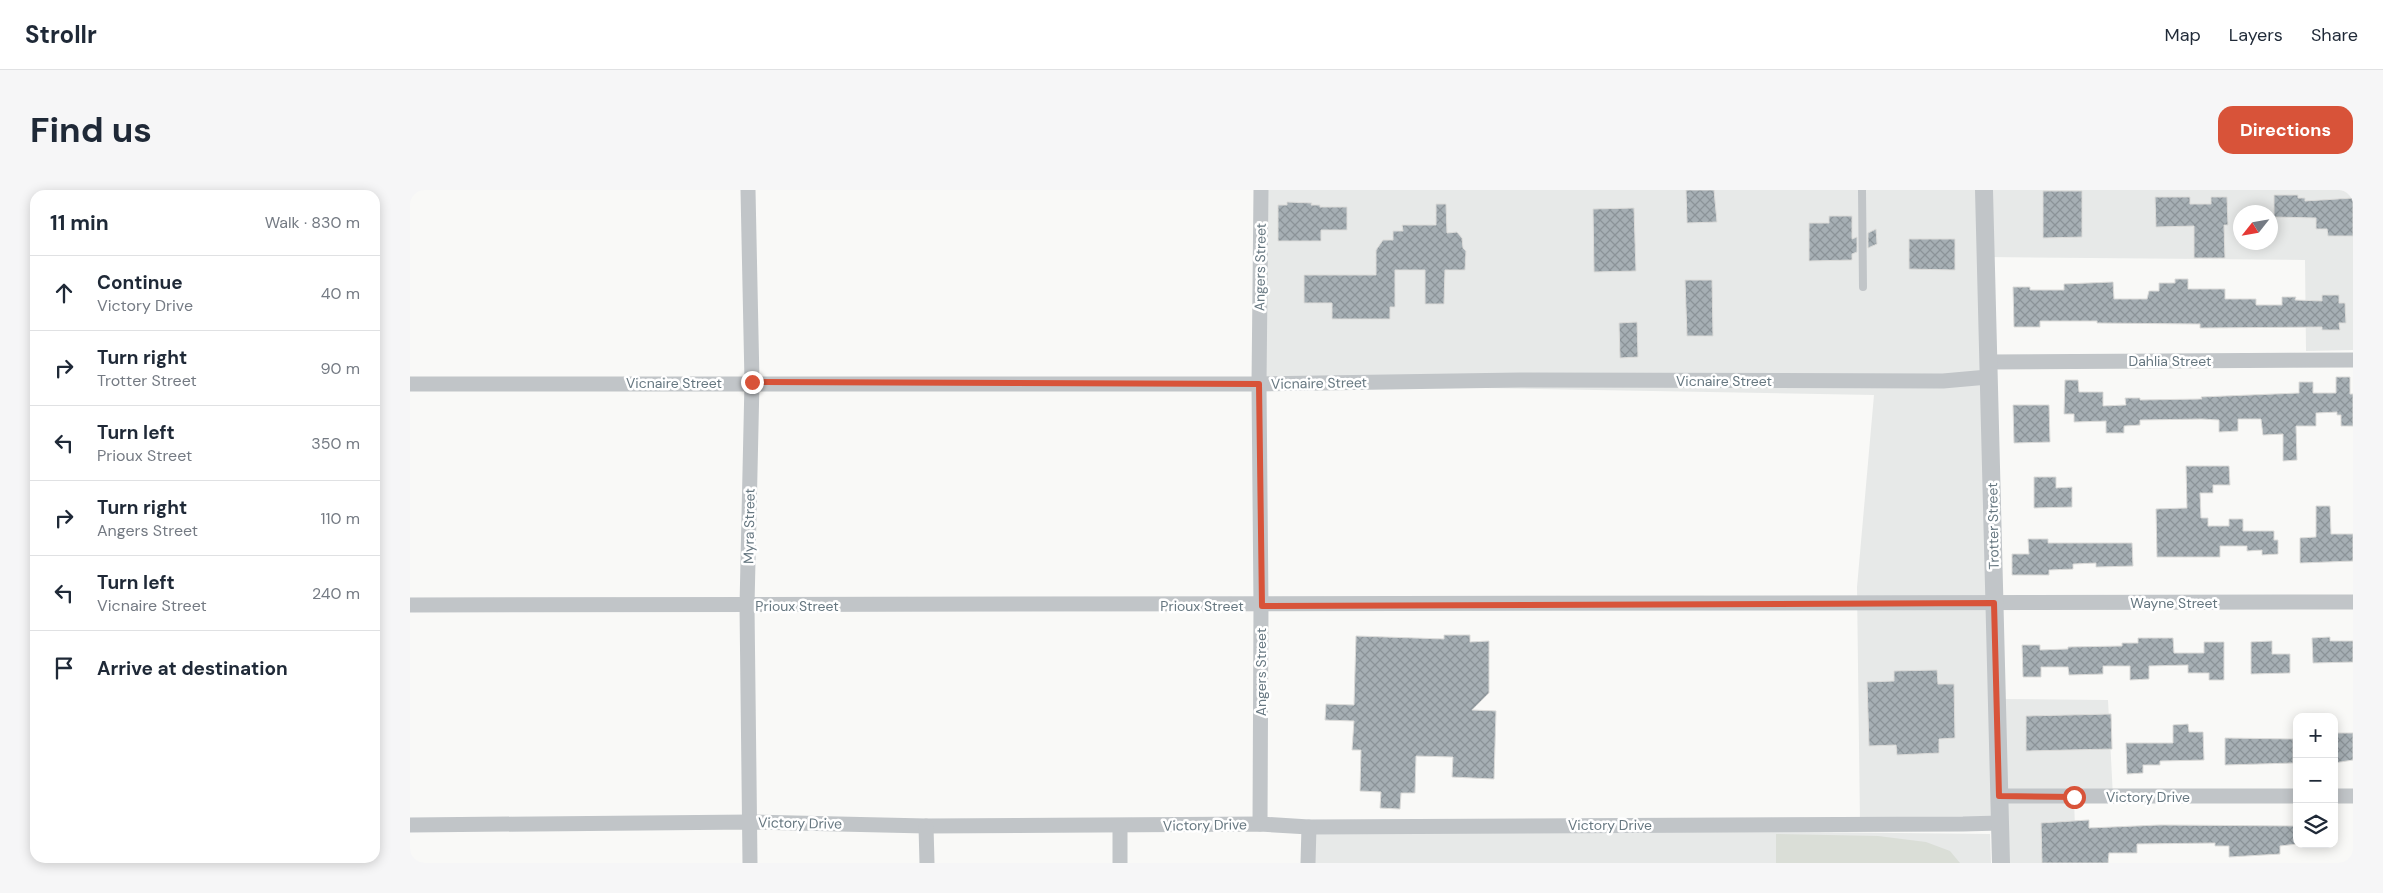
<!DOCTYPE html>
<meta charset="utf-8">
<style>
:root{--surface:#fff;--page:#f6f6f7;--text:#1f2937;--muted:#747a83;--line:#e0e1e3;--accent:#d85339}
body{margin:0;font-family:"DM Sans",sans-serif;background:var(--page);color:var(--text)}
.controls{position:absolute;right:15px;bottom:15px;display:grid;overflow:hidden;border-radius:10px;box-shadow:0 2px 12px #0003}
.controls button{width:45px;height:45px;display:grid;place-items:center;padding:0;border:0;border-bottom:1px solid var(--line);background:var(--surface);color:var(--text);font:25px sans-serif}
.compass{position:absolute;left:1823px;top:15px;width:45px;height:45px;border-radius:50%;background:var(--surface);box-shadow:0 2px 12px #0003;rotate:239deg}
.stop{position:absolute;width:15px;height:15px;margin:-11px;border:4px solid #d85339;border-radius:50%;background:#fff}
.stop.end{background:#d85339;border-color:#fff;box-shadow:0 1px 5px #0008}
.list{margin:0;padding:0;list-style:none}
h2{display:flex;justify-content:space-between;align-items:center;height:65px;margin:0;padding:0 20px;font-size:21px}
h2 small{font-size:16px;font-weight:400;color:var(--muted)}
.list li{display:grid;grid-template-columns:32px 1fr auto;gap:15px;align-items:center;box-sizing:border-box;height:75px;padding:0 20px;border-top:1px solid var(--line)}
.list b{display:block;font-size:19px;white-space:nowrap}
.list p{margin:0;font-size:16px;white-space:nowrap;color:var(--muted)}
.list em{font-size:16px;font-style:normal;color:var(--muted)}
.icon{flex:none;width:28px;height:28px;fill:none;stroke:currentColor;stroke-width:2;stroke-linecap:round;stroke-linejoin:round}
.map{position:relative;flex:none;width:1943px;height:673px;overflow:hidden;border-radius:15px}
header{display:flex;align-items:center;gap:30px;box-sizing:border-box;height:70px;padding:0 25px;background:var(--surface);border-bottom:1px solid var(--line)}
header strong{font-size:24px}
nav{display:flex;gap:28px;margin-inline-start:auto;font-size:18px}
.intro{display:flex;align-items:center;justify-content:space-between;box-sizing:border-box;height:120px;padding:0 30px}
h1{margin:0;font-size:35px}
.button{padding:12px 22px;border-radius:15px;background:var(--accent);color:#fff;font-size:18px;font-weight:700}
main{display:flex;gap:30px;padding:0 30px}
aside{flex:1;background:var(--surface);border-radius:15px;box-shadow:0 2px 12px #0003}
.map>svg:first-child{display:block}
.built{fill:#e7e9e8;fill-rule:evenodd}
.garden{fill:#daded7}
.building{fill:url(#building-cross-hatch);stroke:#dbdbd9}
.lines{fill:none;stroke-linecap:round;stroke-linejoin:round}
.service{stroke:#c1c5c8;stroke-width:8}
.minor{stroke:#c1c5c8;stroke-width:15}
.tertiary{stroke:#c1c5c8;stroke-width:18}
.route{stroke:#d85339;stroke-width:6}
.labels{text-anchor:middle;stroke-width:5;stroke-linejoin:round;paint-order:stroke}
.street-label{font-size:14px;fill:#667780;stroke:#fff}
</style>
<header>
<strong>Strollr</strong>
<nav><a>Map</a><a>Layers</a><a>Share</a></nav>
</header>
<div class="intro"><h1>Find us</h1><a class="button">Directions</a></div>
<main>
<aside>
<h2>11 min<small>Walk · 830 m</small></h2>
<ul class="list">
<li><svg class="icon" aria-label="ahead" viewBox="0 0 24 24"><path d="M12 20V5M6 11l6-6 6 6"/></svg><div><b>Continue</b><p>Victory Drive</p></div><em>40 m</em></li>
<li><svg class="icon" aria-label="right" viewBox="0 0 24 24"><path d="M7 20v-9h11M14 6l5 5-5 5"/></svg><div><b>Turn right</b><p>Trotter Street</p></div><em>90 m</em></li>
<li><svg class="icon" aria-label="left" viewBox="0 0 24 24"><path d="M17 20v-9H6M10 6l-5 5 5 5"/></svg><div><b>Turn left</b><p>Prioux Street</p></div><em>350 m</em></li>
<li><svg class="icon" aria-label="right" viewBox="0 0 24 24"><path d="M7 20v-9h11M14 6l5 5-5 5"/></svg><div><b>Turn right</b><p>Angers Street</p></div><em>110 m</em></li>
<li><svg class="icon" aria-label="left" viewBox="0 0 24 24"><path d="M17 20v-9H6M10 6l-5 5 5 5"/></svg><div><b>Turn left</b><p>Vicnaire Street</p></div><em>240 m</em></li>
<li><svg class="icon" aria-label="arrive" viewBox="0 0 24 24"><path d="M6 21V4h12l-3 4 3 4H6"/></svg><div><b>Arrive at destination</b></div></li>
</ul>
</aside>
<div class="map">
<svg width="1943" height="673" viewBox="0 0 1943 673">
<defs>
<pattern id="building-cross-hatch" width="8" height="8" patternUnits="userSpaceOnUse" patternTransform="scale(1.25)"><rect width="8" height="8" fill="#a6afb4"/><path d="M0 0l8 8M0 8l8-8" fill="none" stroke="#8b9398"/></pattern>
</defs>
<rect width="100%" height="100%" fill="#f9f9f7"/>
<g class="built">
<path d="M850,0H1943V160L1896,161L1895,70L1577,67L1587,509L1698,510L1703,607H1664L1666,673H1591L1590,633L1450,634L1447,397L1464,205L849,194ZM1830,22H1860V52H1830Z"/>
<polygon points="899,637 1580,644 1581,673 898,673"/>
</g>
<polygon class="garden" points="1366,644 1468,646 1516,652 1540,661 1550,673 1366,673"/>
<g class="building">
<polygon points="1276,0 1304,0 1307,32 1277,33"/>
<polygon points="1633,1 1672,1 1672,47 1633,48"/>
<polygon points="1864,5 1888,5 1888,8 1895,8 1895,11 1943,8 1943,46 1918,46 1917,39 1906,39 1906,28 1864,27"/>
<polygon points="1745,7 1780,7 1780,14 1801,14 1801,7 1817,7 1818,35 1814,35 1815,68 1784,68 1784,36 1746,37"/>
<polygon points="877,12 902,13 901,15 910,15 910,17 937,17 937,40 911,40 911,51 868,51 868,15 877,15"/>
<polygon points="1026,14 1036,14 1037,43 1047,42 1052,48 1053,58 1056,61 1055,80 1035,80 1034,114 1015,114 1015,80 985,80 985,117 980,117 980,129 922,129 922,113 894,113 894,85 966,85 966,60 973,50 983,50 983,41 993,41 992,35 1026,35"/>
<polygon points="1224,18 1226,81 1184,82 1183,19"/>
<polygon points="1419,26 1442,26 1442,49 1447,47 1447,62 1442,64 1442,70 1399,71 1399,33 1419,33"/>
<polygon points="1466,39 1467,54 1458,58 1458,43"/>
<polygon points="1499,49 1545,49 1545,80 1499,79"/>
<polygon points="1765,89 1778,89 1778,99 1815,99 1815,109 1846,109 1846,115 1872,115 1872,107 1886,107 1885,110 1912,111 1912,105 1929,105 1929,113 1935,113 1936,133 1929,133 1930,140 1912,140 1912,137 1790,138 1790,134 1687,133 1687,131 1630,131 1630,137 1604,137 1603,97 1620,97 1620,100 1654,100 1654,94 1703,92 1704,109 1737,109 1739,101 1749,101 1749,93 1765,93"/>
<polygon points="1275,90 1302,90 1303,146 1277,146"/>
<polygon points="1227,132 1228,167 1210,168 1209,133"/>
<polygon points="1926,187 1940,187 1940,204 1943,204 1943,236 1931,236 1931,225 1927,225 1927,222 1906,223 1906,236 1886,236 1887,270 1873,271 1873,244 1853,245 1851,229 1828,229 1828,241 1809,242 1809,230 1792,229 1730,230 1730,235 1714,236 1714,243 1696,243 1696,231 1664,232 1664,224 1654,224 1655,190 1668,190 1669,202 1693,202 1693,216 1716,215 1715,208 1730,208 1730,210 1792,209 1791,207 1889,203 1889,192 1903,192 1903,203 1926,203"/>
<polygon points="1603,215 1639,215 1640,252 1604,253"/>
<polygon points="1776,276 1819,276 1820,295 1803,295 1803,303 1790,303 1791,328 1798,328 1798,336 1819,336 1819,329 1833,329 1833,341 1864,341 1864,350 1868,350 1868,364 1852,365 1852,360 1837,361 1837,356 1810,356 1810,367 1747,367 1746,319 1777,318"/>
<polygon points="1624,287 1646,287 1646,298 1662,297 1662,317 1624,318"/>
<polygon points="1906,316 1920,316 1921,344 1943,344 1943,371 1890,373 1890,348 1906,347"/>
<polygon points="1618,349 1638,349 1638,353 1722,353 1723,376 1686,377 1686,373 1663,374 1663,379 1639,380 1639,385 1602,385 1602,364 1619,364"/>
<polygon points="1034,445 1060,445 1060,452 1079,451 1079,503 1062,520 1086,521 1084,589 1042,587 1043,567 1006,566 1005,603 991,603 990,619 970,618 971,602 950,601 951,560 942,560 944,531 915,530 916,514 944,515 946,446 1034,449"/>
<polygon points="1920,447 1920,451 1943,451 1943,472 1903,473 1902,448"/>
<polygon points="1728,448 1763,448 1764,463 1794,463 1794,452 1814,452 1814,490 1799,490 1799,483 1778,483 1778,475 1739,476 1739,489 1720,490 1720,476 1693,476 1693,484 1659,485 1658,477 1631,477 1631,487 1613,487 1612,455 1630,455 1630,460 1658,459 1658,457 1712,456 1712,453 1728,453"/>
<polygon points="1862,451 1862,464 1880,464 1880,483 1841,484 1841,452"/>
<polygon points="1527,480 1528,494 1544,494 1545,548 1529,549 1529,563 1487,565 1486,555 1459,556 1457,492 1484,491 1484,481"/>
<polygon points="1701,524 1702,559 1616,561 1616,526"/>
<polygon points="1778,534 1779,542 1793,542 1794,570 1750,571 1750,575 1733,575 1733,583 1717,584 1716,553 1763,553 1763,535"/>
<polygon points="1924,543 1943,543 1943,570 1924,573"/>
<polygon points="1815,548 1883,549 1883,573 1815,575"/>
<polygon points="1679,630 1679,638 1750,635 1887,636 1887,654 1870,656 1870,664 1819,667 1819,656 1805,656 1805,653 1727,654 1727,663 1699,663 1698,673 1632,673 1631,633"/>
</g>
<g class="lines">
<polyline class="service" points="1452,0 1453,97"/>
<g class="minor">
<polyline points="338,0 342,192 337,416 340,673"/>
<polyline points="1578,172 1943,170"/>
<polyline points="0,194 849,194 1110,190 1533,191 1578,187"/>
<polyline points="0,415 1943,412"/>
<polyline points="1589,606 1887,606"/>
<polyline points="1924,606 1943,606"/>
<polyline points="850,634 851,416 849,194 851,0"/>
<polyline points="0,635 341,632 516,636 850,634 899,637 1553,634 1590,633"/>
<polyline points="516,636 517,673"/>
<polyline points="710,636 710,673"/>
<polyline points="898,673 899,637"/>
</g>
<polyline class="tertiary" points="1574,0 1591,673"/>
</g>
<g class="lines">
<polyline class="route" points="342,192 849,194 852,416 1584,413 1589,606 1664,607"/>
</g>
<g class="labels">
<g class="street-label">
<text transform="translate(850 77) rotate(-89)" y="5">Angers Street</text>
<text x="1760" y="176">Dahlia Street</text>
<text x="1314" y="196">Vicnaire Street</text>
<text x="264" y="198">Vicnaire Street</text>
<text transform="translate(909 193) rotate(-1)" y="5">Vicnaire Street</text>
<text transform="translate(339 336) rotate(-89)" y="5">Myra Street</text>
<text transform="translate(1583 336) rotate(-91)" y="5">Trotter Street</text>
<text x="1764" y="418">Wayne Street</text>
<text x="387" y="421">Prioux Street</text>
<text x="792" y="421">Prioux Street</text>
<text transform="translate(851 482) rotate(-90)" y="5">Angers Street</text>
<text x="1738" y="612">Victory Drive</text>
<text transform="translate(390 633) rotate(1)" y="5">Victory Drive</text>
<text transform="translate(795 635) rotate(-1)" y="5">Victory Drive</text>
<text x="1200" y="640">Victory Drive</text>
</g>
</g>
</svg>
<div class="controls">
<button>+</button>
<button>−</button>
<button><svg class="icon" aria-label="layers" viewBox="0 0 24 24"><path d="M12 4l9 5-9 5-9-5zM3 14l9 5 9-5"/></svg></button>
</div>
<svg class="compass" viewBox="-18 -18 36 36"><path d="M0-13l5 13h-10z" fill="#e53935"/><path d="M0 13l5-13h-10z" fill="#747a83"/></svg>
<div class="stop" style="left:1664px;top:607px"></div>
<div class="stop end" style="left:342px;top:192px"></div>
</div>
</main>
